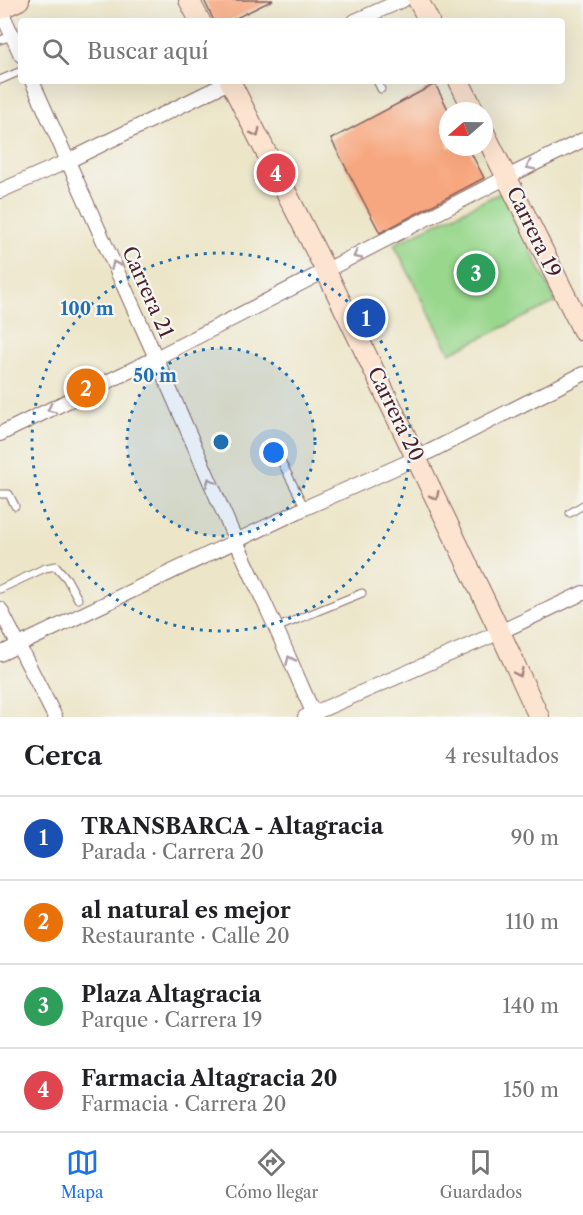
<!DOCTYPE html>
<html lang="es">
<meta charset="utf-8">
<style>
:root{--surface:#fff;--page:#f2f2f2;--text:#202124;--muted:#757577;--line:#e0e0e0;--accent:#1a73e8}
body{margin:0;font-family:"Libre Caslon Text",serif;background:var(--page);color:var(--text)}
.compass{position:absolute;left:439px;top:102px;width:54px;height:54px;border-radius:50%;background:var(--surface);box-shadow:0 6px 24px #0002;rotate:250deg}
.you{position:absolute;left:274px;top:453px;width:21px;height:21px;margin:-15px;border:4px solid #fff;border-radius:50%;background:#1a73e8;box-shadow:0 0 0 9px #1a73e833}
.badge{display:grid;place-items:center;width:39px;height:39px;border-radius:50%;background:var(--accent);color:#fff;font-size:20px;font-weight:700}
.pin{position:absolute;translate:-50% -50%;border:3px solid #fff;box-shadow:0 2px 6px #0006}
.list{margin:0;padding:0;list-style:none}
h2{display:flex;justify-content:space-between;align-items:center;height:78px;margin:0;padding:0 24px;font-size:26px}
h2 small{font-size:20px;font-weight:400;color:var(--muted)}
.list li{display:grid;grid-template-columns:39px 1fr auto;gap:18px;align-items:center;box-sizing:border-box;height:84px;padding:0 24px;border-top:2px solid var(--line)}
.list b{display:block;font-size:22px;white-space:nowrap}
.list p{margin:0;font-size:20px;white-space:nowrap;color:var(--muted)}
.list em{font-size:20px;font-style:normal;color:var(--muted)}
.icon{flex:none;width:33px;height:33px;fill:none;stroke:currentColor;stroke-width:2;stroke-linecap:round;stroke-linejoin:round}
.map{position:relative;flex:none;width:583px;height:717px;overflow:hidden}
.search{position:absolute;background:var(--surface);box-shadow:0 6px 24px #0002;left:18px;right:18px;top:18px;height:66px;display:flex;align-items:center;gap:15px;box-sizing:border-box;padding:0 21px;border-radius:6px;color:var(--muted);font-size:22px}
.sheet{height:414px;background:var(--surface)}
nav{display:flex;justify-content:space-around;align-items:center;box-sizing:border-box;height:84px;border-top:2px solid var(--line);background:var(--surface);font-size:16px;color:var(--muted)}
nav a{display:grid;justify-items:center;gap:3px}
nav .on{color:var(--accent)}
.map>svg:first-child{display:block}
.green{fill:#99d78d;stroke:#727b5c;stroke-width:1.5}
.building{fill:#f7a77f}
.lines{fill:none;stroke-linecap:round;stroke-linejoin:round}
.lane-casing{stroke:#836462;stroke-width:9}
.street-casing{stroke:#836462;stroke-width:16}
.secondary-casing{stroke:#836462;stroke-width:22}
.lane{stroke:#fff;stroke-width:7}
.street{stroke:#fff;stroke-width:14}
.secondary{stroke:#fde4d0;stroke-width:20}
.oneway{stroke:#a4827e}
.oneway2{stroke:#ae9aa0}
.ring{fill:none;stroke:#1f6fb2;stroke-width:3;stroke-dasharray:3 6}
.labels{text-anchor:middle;stroke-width:4.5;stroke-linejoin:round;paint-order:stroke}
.street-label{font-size:20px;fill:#4a1f2b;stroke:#f6f6f2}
.centre{fill:#1f6fb2;stroke:#f6f6f2;stroke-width:3}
.ring-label{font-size:18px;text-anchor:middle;font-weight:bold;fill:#1f6fb2;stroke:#f6f6f2;stroke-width:4.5;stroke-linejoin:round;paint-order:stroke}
</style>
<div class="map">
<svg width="583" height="717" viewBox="0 0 583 717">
<rect width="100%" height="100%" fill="#f6f6f2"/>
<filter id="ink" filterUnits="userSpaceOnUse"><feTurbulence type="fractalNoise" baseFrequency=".0167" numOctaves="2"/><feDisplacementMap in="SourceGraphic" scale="12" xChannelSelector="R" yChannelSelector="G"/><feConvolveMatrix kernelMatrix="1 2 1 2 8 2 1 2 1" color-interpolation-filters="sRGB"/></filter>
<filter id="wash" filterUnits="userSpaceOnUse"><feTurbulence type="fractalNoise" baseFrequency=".008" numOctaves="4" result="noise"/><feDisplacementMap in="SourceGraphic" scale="24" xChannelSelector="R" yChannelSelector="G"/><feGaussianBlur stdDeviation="1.35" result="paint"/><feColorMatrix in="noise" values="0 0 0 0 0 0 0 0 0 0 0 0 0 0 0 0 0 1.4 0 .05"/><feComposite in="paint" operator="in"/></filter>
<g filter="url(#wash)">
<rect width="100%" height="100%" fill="#ece5c8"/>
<polygon class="green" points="502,192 556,302 450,353 394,244"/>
<g id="blocks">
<g class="building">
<polygon points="204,0 273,0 230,21 214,21"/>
<polygon points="435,84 449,111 448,147 468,147 484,178 380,233 331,139"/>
</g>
</g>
</g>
<g filter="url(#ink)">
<use href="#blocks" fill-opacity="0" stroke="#836462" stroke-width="1.5"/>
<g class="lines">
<g class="lane-casing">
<g id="lane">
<polyline points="0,40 12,36"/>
<polyline points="0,80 21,71"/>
<polyline points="377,81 381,89"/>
<polyline points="281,461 305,508"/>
<polyline points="0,494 9,494 15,506"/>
<polyline points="570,513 583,505"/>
<polyline points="0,589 45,568 56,566 67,579 78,599"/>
<polyline points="276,628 362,593"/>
</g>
</g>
<g class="street-casing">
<g id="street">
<polyline points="0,9 21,55"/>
<polyline points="355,21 403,0"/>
<polyline points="32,81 156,358 236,541 276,628 315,717"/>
<polyline points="0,191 68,161 231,81"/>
<polyline points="0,434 156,358 507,177 583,140"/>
<polyline points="0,609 55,717"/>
<polyline points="0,654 305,508 417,458 583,374"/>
<polyline points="305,717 500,632 583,593"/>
</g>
</g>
<g class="secondary-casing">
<g id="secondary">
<polyline points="189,0 200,21"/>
<polyline points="418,0 429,21"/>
<polyline points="0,9 19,0"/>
<polyline points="230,81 326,271 500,632 539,717"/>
<polyline points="459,81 474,111"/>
<polyline points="484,132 583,331"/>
</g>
</g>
<use href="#lane" class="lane"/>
<use href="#street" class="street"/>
<use href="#secondary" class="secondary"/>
</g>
<defs><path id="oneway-chevron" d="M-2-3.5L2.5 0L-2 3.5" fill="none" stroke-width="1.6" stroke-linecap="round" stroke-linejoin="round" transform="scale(1.5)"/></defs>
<g class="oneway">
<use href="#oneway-chevron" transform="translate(256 133) rotate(63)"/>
<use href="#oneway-chevron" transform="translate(435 496) rotate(64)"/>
<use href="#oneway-chevron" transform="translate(519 673) rotate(65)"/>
</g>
<g class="oneway2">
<use href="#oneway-chevron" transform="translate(530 166) rotate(154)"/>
<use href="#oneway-chevron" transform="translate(357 255) rotate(153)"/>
<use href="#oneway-chevron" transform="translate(115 265) rotate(-114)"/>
<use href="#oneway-chevron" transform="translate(51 409) rotate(154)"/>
<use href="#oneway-chevron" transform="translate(210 482) rotate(-113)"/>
<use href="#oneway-chevron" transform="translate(290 660) rotate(-114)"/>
</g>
</g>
<circle cx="221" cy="442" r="94" fill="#1f6fb2" fill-opacity=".12"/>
<g class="ring">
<circle cx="221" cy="442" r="94"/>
<circle cx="221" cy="442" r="189"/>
</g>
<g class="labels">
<g class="street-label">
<text transform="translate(534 232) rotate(64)" y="7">Carrera 19</text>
<text transform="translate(148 292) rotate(66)" y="7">Carrera 21</text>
<text transform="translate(396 414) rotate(64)" y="7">Carrera 20</text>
</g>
</g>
<circle cx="221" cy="442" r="9" class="centre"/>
<g class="ring-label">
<text x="87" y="315">100 m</text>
<text x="155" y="382">50 m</text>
</g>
</svg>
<svg class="compass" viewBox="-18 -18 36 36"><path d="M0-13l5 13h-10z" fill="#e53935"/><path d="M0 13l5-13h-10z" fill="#757577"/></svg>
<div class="you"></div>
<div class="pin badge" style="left:366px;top:318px;background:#1a4fb4">1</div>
<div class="pin badge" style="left:86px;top:388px;background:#e8710a">2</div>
<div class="pin badge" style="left:476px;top:273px;background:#2e9e5b">3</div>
<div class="pin badge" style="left:276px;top:173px;background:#e0444e">4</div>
<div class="search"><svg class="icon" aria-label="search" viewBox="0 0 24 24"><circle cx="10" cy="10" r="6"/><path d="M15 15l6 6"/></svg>Buscar aquí</div>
</div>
<section class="sheet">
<h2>Cerca<small>4 resultados</small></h2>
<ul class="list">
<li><span class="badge" style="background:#1a4fb4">1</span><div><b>TRANSBARCA - Altagracia</b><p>Parada · Carrera 20</p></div><em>90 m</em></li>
<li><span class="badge" style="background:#e8710a">2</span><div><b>al natural es mejor</b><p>Restaurante · Calle 20</p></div><em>110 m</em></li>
<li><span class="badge" style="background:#2e9e5b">3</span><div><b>Plaza Altagracia</b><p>Parque · Carrera 19</p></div><em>140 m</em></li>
<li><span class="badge" style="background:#e0444e">4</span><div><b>Farmacia Altagracia 20</b><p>Farmacia · Carrera 20</p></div><em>150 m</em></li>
</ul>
</section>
<nav>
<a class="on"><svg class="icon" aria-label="map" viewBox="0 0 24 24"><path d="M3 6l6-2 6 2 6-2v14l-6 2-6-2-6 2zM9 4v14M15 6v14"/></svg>Mapa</a>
<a><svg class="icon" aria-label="directions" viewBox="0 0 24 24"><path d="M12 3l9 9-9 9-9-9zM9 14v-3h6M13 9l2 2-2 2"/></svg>Cómo llegar</a>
<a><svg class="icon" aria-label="saved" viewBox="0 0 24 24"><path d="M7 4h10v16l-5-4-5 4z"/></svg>Guardados</a>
</nav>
